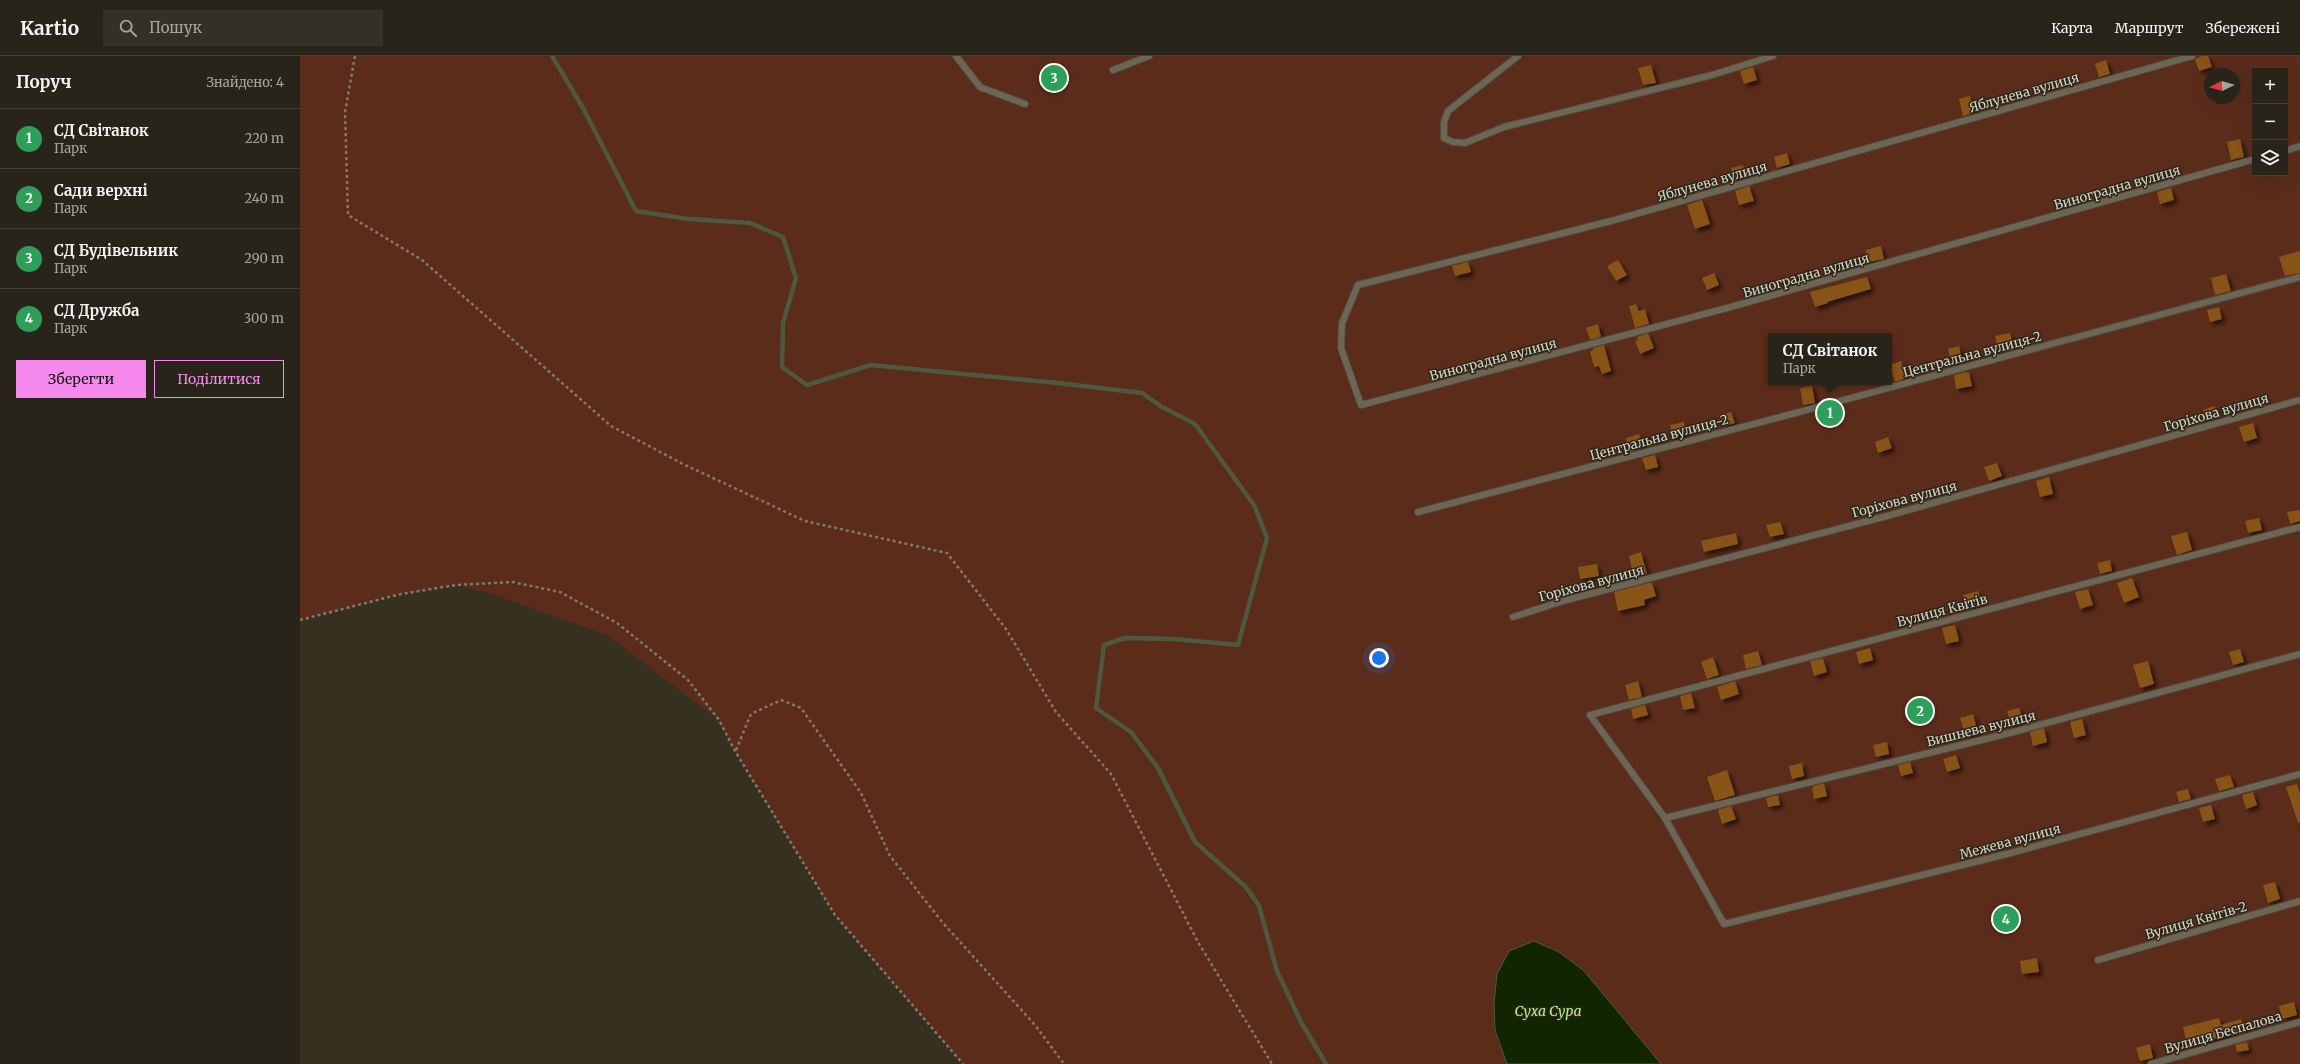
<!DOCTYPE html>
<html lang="uk">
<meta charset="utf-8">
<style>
:root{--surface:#282419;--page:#343026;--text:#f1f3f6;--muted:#a5a4a2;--line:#444138;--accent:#f689ee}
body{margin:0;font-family:Merriweather,serif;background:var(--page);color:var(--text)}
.controls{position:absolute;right:12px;top:12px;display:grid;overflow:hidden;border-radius:0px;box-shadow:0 4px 16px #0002}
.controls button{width:36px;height:36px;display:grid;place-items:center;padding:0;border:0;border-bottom:1px solid var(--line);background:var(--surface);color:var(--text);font:20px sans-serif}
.compass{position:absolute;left:1904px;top:12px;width:36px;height:36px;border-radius:50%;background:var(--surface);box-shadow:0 4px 16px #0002;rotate:265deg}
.you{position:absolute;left:1079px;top:602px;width:14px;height:14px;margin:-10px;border:3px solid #fff;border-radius:50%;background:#1a73e8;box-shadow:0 0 0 6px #1a73e833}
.badge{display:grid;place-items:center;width:26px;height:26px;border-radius:50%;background:var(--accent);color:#fff;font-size:13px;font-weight:700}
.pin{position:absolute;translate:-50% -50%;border:2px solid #fff;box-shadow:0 1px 4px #0006}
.popup{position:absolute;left:1468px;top:277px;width:124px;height:52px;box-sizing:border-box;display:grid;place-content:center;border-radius:0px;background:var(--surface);filter:drop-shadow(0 1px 3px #0005);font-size:13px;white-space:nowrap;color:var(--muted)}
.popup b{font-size:15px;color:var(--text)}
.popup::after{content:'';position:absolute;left:50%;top:100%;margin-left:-8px;border:8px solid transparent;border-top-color:var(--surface)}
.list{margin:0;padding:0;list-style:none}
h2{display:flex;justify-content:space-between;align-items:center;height:52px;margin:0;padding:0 16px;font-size:17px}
h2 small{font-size:13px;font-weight:400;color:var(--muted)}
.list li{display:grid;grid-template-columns:26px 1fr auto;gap:12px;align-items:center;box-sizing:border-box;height:60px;padding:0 16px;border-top:1px solid var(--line)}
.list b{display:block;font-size:15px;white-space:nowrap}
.list p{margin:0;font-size:13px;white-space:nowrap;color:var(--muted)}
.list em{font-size:13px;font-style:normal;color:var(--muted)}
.actions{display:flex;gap:8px;padding:12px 16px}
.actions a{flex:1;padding:9px 0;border:1px solid var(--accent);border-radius:0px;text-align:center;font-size:14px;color:var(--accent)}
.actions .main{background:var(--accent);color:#111}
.icon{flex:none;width:22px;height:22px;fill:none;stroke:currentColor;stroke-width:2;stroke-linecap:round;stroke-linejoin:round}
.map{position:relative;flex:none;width:2000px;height:1008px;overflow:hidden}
header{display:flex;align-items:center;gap:24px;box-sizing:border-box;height:56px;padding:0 20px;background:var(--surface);border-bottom:1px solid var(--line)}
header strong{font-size:19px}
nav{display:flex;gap:22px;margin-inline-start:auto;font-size:14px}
.search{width:280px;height:36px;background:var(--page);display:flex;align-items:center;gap:10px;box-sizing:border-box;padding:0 14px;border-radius:0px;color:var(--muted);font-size:15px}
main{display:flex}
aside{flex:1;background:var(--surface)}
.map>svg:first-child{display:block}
.green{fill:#5c2c1b;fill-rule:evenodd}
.water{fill:#122503;stroke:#4d593e}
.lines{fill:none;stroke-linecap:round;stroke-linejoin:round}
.stream{stroke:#4d593e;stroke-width:4.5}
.building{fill:#885214;filter:url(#shadow)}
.service-casing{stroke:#514c3f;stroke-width:8}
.path{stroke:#807a6e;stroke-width:2.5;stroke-dasharray:3 3;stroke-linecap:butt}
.service{stroke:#6d6656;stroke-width:6}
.labels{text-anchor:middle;stroke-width:3;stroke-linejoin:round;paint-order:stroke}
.street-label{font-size:13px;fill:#d6d2c9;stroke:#2c2617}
.water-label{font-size:14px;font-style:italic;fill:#b8ef94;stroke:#2c2617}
</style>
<header>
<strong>Kartio</strong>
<div class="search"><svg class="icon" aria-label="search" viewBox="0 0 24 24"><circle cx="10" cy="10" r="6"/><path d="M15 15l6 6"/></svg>Пошук</div>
<nav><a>Карта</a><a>Маршрут</a><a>Збережені</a></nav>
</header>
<main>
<aside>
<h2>Поруч<small>Знайдено: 4</small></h2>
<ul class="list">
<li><span class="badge" style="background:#2e9e5b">1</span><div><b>СД Світанок</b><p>Парк</p></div><em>220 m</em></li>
<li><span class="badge" style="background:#2e9e5b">2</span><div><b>Сади верхні</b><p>Парк</p></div><em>240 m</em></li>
<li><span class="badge" style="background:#2e9e5b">3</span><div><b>СД Будівельник</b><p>Парк</p></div><em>290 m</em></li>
<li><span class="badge" style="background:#2e9e5b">4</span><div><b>СД Дружба</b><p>Парк</p></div><em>300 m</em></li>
</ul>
<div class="actions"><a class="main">Зберегти</a><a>Поділитися</a></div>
</aside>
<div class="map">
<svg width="2000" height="1008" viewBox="0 0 2000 1008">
<defs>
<filter id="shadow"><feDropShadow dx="3.5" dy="3.5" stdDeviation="2" flood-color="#0009"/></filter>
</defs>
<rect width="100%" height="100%" fill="#363021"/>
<path class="green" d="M0,0H2000V1008H1361L1284,915L1197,918L1195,974L1207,1008H663L535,859L435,695L419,664L307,579L189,537L156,529L101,538L0,564ZM1955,15H1985V117H1955ZM1910,18H1934V42H1910ZM1471,280H1589V326H1471Z"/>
<polygon class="water" points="1234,885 1259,896 1284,915 1361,1008 1207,1008 1195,974 1194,947 1197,918 1209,895"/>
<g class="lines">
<polyline class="stream" points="252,0 283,52 336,155 389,163 450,167 483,181 496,222 483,267 482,311 507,329 571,309 758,327 842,337 862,351 895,368 954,449 967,482 938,589 874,583 825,582 804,589 796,652 831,676 858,712 895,786 946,831 959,850 977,915 1001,966 1026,1008"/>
</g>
<g class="building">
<polygon points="1902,0 1908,0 1912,11 1899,15 1895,3"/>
<polygon points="1806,4 1810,18 1799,21 1795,8"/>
<polygon points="1351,9 1356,27 1343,29 1338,12"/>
<polygon points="1453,11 1457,24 1444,28 1440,15"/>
<polygon points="1670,40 1674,57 1663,60 1659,43"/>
<polygon points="1940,83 1944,101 1931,104 1927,86"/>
<polygon points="1487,97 1490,108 1477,112 1474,101"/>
<polygon points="1443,109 1446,122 1434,125 1431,112"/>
<polygon points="1449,130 1454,145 1439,149 1435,135"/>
<polygon points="1871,132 1874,144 1860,148 1857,136"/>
<polygon points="1402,144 1410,168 1395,173 1387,149"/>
<polygon points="1581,190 1584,203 1569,206 1566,194"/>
<polygon points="2000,195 2000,217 1985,220 1979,201"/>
<polygon points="1318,204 1327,219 1316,225 1307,210"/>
<polygon points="1168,206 1171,216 1155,220 1152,210"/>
<polygon points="1414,217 1419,229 1407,234 1402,222"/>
<polygon points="1926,218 1931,235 1915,239 1911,222"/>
<polygon points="1567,221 1571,233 1527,246 1528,247 1515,251 1510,236"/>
<polygon points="1336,248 1339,255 1345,253 1349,268 1335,272 1329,250"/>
<polygon points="1919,251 1922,263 1910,266 1907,254"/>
<polygon points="1298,268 1301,281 1290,284 1286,272"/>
<polygon points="1348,277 1354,292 1340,298 1335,285 1338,284 1337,281"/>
<polygon points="1710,277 1714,294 1699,297 1695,280"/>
<polygon points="1304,289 1311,315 1302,318 1299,310 1294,311 1290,296 1293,294 1293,292"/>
<polygon points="1659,290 1663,307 1652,310 1648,293"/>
<polygon points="1601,305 1606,322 1595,326 1590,309"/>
<polygon points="1666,316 1669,317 1672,330 1656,333 1654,319"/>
<polygon points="1512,330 1515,347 1503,349 1500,332"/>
<polygon points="1915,350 1919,362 1906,365 1903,354"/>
<polygon points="1431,356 1435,367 1422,371 1418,360"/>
<polygon points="1384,366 1386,378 1373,381 1370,369"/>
<polygon points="1953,367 1957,382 1944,386 1939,371"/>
<polygon points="1339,378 1343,392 1330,396 1326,382"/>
<polygon points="1588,381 1592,392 1578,397 1575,386"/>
<polygon points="1355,399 1358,411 1346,414 1342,402"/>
<polygon points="1697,407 1702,420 1689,425 1684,411"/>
<polygon points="1749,421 1753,438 1740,441 1736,425"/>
<polygon points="2000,454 2000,465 1990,468 1987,456"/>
<polygon points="1959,462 1962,474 1948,477 1945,465"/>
<polygon points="1480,466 1484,478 1470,481 1466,469"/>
<polygon points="1887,476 1892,494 1877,499 1871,480"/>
<polygon points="1436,477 1438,488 1404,496 1401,485"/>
<polygon points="1341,496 1347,518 1334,522 1329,500"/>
<polygon points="1810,504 1812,515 1800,518 1797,507"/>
<polygon points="1297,508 1299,520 1280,523 1278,511"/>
<polygon points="1832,522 1839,541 1824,547 1817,527"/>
<polygon points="1349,527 1352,527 1356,540 1344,544 1345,549 1318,555 1314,536"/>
<polygon points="1788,533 1793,549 1780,553 1775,536"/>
<polygon points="1678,535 1682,550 1667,554 1663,539"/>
<polygon points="1655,569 1659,585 1646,588 1642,572"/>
<polygon points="1570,592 1573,604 1559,608 1556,596"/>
<polygon points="1940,593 1944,606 1933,609 1929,596"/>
<polygon points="1458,595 1462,609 1446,613 1443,599"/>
<polygon points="1413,601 1419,619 1407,623 1401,606"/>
<polygon points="1523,602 1527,616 1514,620 1510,605"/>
<polygon points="1848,605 1854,628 1840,632 1833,609"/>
<polygon points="1338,625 1342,641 1329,644 1325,629"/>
<polygon points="1435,625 1439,638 1421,644 1417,631"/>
<polygon points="1391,637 1395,652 1383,654 1380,640"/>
<polygon points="1345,649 1348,659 1333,663 1331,653"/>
<polygon points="1719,652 1723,665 1711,668 1707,655"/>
<polygon points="1673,658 1678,676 1665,680 1660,662"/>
<polygon points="1782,663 1786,679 1774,682 1770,666"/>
<polygon points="1744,672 1747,686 1733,690 1730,676"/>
<polygon points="1587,686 1589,698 1576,701 1573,689"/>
<polygon points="1656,699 1660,712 1647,716 1643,703"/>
<polygon points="1610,706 1613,717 1601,720 1598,709"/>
<polygon points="1502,707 1504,720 1492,723 1489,710"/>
<polygon points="1427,714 1435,739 1415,745 1407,721"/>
<polygon points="1930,719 1934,731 1919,735 1915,723"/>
<polygon points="1524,727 1527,740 1514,743 1512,731"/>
<polygon points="1997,728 2000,737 2000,766 1998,767 1986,731"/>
<polygon points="1888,733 1891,743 1879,746 1876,736"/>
<polygon points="1953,736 1957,749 1946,753 1942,739"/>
<polygon points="1478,739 1480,749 1468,751 1466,742"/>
<polygon points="1911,749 1915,763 1903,766 1899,752"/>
<polygon points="1431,750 1436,763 1422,768 1418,754"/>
<polygon points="1975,826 1980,843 1968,847 1963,829"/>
<polygon points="1737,902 1739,916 1722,918 1720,905"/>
<polygon points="1994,946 1997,959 1982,963 1979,950"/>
<polygon points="1919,962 1921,969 1941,963 1945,977 1887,989 1883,971"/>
<polygon points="1947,986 1949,994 1937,996 1935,989"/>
<polygon points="1850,988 1853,1002 1840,1005 1836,992"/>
</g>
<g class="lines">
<g class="service-casing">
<g id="service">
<polyline points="656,0 680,31 725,48"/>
<polyline points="1218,0 1148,55 1144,66 1144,82 1153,86 1165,87 1204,71 1412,19 1473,0"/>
<polyline points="1892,0 1311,165 1058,229 1042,267 1041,292 1061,349 1427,252 1955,103"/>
<polyline points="813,14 849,0"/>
<polyline points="1985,95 2000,90"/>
<polyline points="1118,456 1503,355 2000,221"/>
<polyline points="2000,471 1290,659 1365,762 1424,868 1707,798 2000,718"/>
<polyline points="1213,561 1263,545 1587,460 2000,344"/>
<polyline points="1365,762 1710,677 2000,598"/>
<polyline points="1798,904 2000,845"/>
<polyline points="1851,1008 2000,966"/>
</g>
</g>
<g class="path">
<polyline points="55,0 45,56 48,159 122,204 311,370 383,408 505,465 647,497 706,573 756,656 811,718 898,886 972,1008"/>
<polyline points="0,564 101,538 156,529 212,526 260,536 317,567 388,624 419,664 435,695 535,859 663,1008"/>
<polyline points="436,694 451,658 481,644 501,652 561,737 590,800 643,867 735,969 764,1008"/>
</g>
<use href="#service" class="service"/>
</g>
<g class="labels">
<g class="street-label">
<text transform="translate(1724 36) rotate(-16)" y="5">Яблунева вулиця</text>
<text transform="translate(1412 125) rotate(-16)" y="5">Яблунева вулиця</text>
<text transform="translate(1817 131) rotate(-16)" y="5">Виноградна вулиця</text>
<text transform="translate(1506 219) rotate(-16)" y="5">Виноградна вулиця</text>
<text transform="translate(1672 298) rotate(-15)" y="5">Центральна вулиця-2</text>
<text transform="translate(1193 303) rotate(-15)" y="5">Виноградна вулиця</text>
<text transform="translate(1916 356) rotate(-16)" y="5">Горіхова вулиця</text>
<text transform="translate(1359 381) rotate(-15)" y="5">Центральна вулиця-2</text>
<text transform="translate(1604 443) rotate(-15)" y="5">Горіхова вулиця</text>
<text transform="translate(1291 527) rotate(-15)" y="5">Горіхова вулиця</text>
<text transform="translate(1642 554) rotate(-15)" y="5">Вулиця Квітів</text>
<text transform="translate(1681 672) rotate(-14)" y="5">Вишнева вулиця</text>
<text transform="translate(1710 785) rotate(-15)" y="5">Межева вулиця</text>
<text transform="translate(1896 864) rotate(-16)" y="5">Вулиця Квітів-2</text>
<text transform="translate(1923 976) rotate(-16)" y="5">Вулиця Беспалова</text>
</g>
<g class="water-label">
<text x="1248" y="960">Суха Сура</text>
</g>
</g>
</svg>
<div class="controls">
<button>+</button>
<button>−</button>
<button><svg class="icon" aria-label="layers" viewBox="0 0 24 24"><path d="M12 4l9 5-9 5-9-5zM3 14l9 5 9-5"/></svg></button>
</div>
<svg class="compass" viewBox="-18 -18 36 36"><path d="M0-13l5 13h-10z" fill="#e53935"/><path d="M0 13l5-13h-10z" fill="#a5a4a2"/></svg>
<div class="you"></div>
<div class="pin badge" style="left:1530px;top:357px;background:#2e9e5b">1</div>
<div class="popup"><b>СД Світанок</b>Парк</div>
<div class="pin badge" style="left:1620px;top:655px;background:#2e9e5b">2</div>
<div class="pin badge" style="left:754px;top:22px;background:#2e9e5b">3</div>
<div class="pin badge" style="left:1706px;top:863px;background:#2e9e5b">4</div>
</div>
</main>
